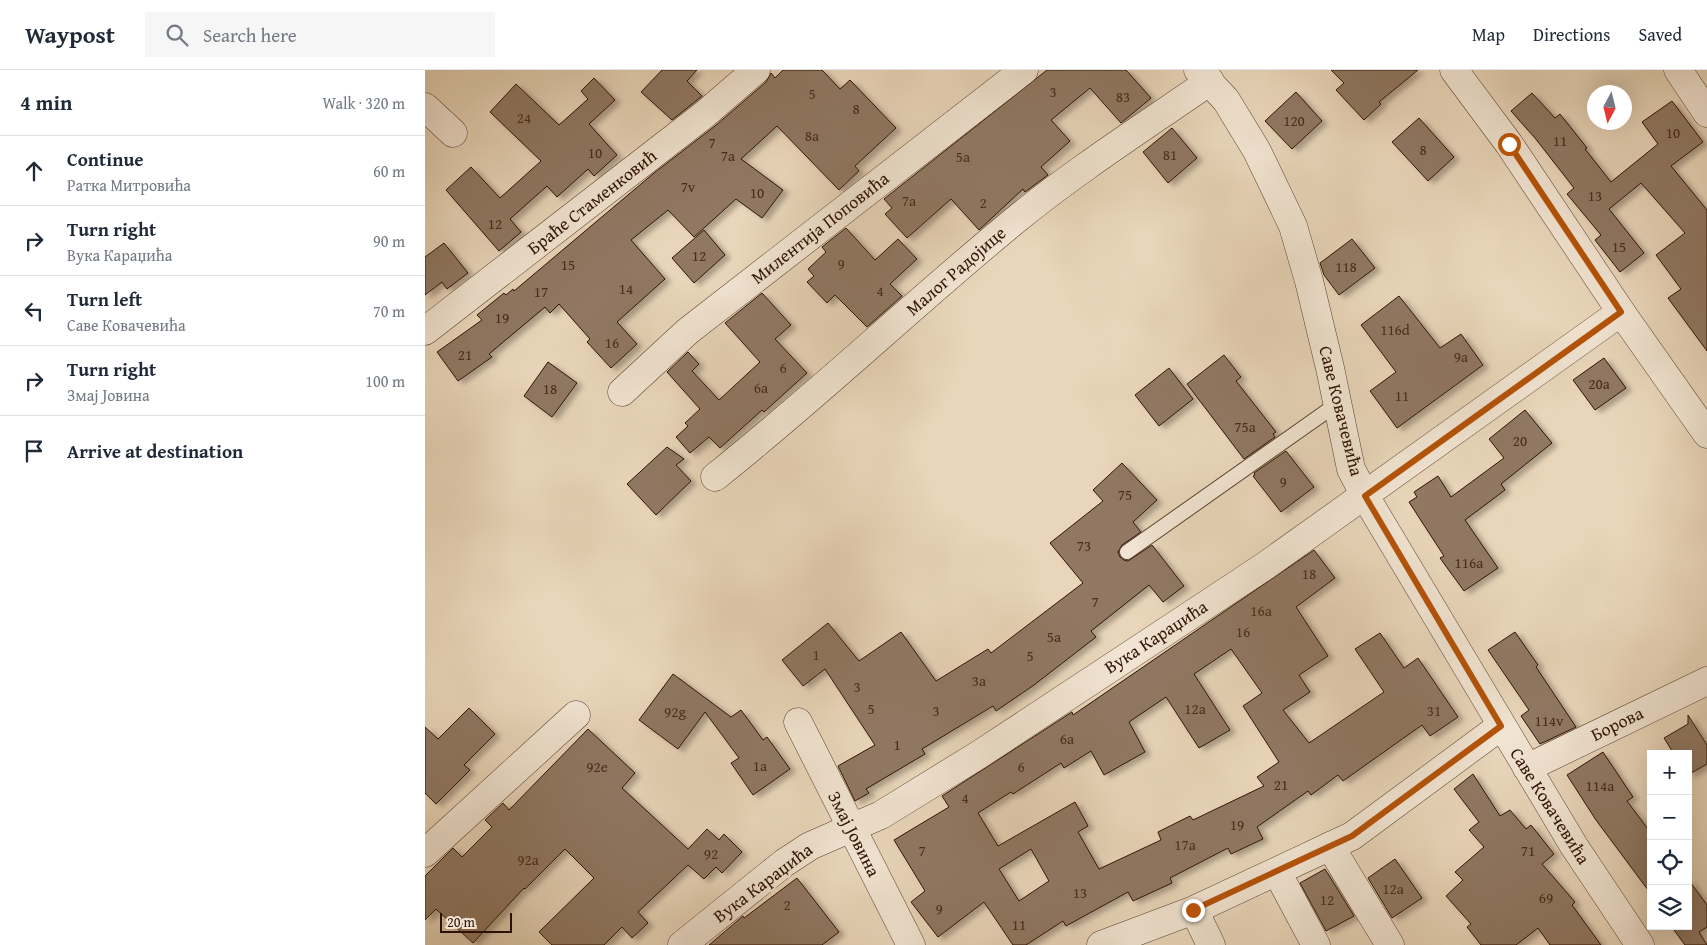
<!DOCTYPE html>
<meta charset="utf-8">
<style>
:root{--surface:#fff;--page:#f6f6f7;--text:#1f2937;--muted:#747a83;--line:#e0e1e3}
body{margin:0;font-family:"Gentium Book Plus",serif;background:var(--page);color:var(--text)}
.controls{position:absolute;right:15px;bottom:15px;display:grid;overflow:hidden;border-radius:0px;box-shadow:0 5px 20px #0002}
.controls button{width:45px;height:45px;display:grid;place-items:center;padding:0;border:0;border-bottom:1px solid var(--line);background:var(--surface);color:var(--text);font:25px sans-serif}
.compass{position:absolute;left:1162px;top:15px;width:45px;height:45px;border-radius:50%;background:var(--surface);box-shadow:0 5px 20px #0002;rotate:187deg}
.scale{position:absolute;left:15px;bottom:12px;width:72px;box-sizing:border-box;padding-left:5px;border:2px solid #301204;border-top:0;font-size:14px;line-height:18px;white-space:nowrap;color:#301204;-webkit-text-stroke:4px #f1e4d2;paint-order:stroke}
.stop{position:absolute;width:15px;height:15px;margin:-11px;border:4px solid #b45309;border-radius:50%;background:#fff}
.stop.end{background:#b45309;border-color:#fff;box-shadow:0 1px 5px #0008}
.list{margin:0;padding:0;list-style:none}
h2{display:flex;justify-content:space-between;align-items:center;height:65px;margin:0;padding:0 20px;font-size:21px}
h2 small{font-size:16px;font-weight:400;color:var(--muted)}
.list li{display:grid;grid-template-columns:32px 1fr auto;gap:15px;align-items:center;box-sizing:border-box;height:70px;padding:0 20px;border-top:1px solid var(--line)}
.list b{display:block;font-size:19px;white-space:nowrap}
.list p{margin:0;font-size:16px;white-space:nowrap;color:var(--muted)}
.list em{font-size:16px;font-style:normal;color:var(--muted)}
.icon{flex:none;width:28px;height:28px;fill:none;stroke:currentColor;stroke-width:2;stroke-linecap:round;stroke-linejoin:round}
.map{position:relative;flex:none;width:1282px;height:875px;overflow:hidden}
header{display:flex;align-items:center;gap:30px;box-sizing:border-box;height:70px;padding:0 25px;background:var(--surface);border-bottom:1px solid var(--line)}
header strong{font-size:24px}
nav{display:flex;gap:28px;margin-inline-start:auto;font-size:18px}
.search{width:350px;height:45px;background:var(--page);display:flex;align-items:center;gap:12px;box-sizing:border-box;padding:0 18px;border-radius:0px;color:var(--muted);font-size:19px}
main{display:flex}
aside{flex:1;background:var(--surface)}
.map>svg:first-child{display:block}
.building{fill:#907863;stroke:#301204;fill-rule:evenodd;filter:url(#shadow)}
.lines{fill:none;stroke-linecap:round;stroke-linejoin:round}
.service-casing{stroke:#5e4332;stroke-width:16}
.minor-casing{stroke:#5e4332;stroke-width:29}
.tertiary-casing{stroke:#5e4332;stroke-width:29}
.service{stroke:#f1e4d2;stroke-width:14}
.minor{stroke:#f1e4d2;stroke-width:28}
.tertiary{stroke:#f1e4d2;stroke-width:28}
.route{stroke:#b45309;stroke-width:6}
.labels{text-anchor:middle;stroke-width:4;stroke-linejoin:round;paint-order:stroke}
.number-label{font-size:15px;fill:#482c1c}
.street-label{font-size:18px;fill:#301204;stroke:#f1e4d2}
</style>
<header>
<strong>Waypost</strong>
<div class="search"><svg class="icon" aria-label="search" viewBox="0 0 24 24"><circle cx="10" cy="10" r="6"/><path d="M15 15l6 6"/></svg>Search here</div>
<nav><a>Map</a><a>Directions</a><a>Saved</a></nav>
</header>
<main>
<aside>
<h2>4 min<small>Walk · 320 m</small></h2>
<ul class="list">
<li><svg class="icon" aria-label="ahead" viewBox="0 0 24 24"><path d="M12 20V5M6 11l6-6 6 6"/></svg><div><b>Continue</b><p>Ратка Митровића</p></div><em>60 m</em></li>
<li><svg class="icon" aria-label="right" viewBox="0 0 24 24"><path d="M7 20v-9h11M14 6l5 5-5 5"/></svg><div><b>Turn right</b><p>Вука Караџића</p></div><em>90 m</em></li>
<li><svg class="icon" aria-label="left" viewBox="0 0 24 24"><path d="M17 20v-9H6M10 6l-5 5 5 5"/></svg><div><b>Turn left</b><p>Саве Ковачевића</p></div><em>70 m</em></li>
<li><svg class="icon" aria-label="right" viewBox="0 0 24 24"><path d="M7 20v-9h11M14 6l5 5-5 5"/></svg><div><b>Turn right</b><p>Змај Јовина</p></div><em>100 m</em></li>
<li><svg class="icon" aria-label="arrive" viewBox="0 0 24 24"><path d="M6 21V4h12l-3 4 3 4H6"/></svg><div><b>Arrive at destination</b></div></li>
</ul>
</aside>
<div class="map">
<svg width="1282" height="875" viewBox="0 0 1282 875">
<defs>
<filter id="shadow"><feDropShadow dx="5.5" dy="3" stdDeviation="2.5" flood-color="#0004"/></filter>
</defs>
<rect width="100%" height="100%" fill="#e9d6ba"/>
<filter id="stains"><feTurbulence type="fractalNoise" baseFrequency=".004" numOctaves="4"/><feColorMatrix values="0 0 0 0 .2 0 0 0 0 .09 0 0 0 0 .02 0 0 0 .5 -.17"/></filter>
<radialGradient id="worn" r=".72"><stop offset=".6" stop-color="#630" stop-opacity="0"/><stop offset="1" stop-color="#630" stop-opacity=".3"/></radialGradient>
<g class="building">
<polygon points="237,0 272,0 262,11 277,26 247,50 216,22"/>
<polygon points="358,0 397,0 415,19 425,10 471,58 430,96 434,101 414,120 352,56 316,89 358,120 337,148 311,129 269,167 243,140 206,170 240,209 192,252 212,274 186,298 162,272 165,269 134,234 125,243 120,237 64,284 67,287 33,311 12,282 57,250 52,245 79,223 81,225 88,219 89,221 229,103 290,56 341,12 346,3 350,8"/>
<polygon points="622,0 701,0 726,28 696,53 665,18 626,50 645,71 616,97 623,105 600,122 598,119 554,160 526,129 482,168 460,144 467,138 459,129"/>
<polygon points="906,0 993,0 954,32 956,34 939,50 911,20 919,13"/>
<polygon points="169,8 190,30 164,54 192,85 169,106 163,99 132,127 122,116 85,149 96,162 74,181 21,120 46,97 75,128 116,91 65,42 91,14 134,55 163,29 156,21"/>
<polygon points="871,22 897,51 867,79 840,51"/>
<polygon points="1107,23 1130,48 1135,44 1162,78 1160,79 1186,112 1233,74 1217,52 1247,31 1278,72 1246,96 1282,140 1282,281 1243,228 1256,219 1231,185 1260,163 1216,113 1184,139 1219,183 1195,202 1170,170 1176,165 1142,124 1149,118 1110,68 1086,41"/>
<polygon points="994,48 1029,87 1003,111 967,72"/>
<polygon points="747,58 772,88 743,113 718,82"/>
<polygon points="421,158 450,190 473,169 492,189 465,214 477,226 442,257 410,225 402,233 382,212 389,206 383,199 401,182 397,177"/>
<polygon points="279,160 300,185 269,213 247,188"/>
<polygon points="927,169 950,198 914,225 899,205 895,193"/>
<polygon points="19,173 43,203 22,219 17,212 0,225 0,187"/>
<polygon points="337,223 366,255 350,269 382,303 339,342 337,340 295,378 284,367 265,383 251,367 263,356 260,353 275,339 242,302 263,282 274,294 267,301 294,330 335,292 300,253"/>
<polygon points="974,226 1015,278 1036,264 1058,295 972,358 945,321 971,302 936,255"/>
<polygon points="799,285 816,307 811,311 851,362 848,364 850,367 819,389 762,314"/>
<polygon points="1179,288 1201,318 1170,340 1148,310"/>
<polygon points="123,292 152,313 127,347 99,326"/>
<polygon points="744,298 768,329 734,356 710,325"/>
<polygon points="1100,340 1127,373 1076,414 1080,420 1040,450 1073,498 1039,521 1015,488 1019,486 984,432 992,427 989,422 1013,406 1026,427 1079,388 1064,369"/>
<polygon points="242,377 259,389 251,395 266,411 231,445 202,414"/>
<polygon points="861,381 889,417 856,442 828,406 830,405 829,403"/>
<polygon points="697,393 732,430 708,452 716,462 697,475 693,482 695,487 699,490 703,491 727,475 759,516 738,532 724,515 666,561 671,567 609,615 571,641 568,636 497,679 500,684 441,719 444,723 430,731 413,696 450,675 400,599 378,616 357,590 403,553 434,591 476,562 511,611 563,579 566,583 658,513 625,473 678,431 668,420"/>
<path d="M889,480L910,508L871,537L903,586L874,605L885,622L858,640L884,673L959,622L930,579L955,563L979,598L993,588L1033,647L1005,666L997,655L918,711L913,705L886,725L883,721L832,757L838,769L806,784L803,778L745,808L747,813L708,831L703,822L641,856L638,851L601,875H588L559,832L513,867L486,832L500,821L469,770L524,737L517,726L647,642L648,645ZM806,579L837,623L818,636L854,692L832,707L839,716L768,750L765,746L733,762L736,770L674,799L653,762L663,756L650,732L573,776L553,743L586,722L588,724L636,693L639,698L666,681L679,705L720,682L704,652L741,627L774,678L805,660L769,604ZM606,779L624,811L594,831L574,799Z"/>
<polygon points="1090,562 1113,595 1111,597 1151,657 1115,674 1096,646 1104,640 1063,580"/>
<polygon points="248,604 306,647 316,640 338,670 342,667 365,699 328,725 306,693 314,688 280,642 253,679 214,650"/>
<polygon points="44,638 70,664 39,695 45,700 11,734 0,723 0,657 13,669"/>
<polygon points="1263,645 1282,675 1282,694 1263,705 1263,684 1249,684 1239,668 1263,654"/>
<polygon points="163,659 210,703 197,718 263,779 282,759 294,770 299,764 317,782 297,803 291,797 279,809 263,795 213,842 223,853 207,868 197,857 179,875 127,875 114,862 169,808 140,779 100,819 99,818 48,873 11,839 0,850 0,806 28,778 37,787 67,757 60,750 78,733 84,740"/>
<polygon points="1178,682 1208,727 1202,731 1226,763 1226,824 1171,750 1142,705"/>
<polygon points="1048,704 1075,746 1085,740 1101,759 1106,755 1129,784 1117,794 1150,832 1147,835 1176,875 1125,875 1113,858 1091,875 1056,875 1042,857 1046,854 1021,826 1038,810 1030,802 1059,777 1044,760 1054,752 1029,719"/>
<polygon points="970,789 997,828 967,848 943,808"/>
<polygon points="900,799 929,846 901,861 875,813"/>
<polygon points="372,808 414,862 397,875 284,875 318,846 319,848"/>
<polygon points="1263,809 1282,835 1282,857 1274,862 1282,875 1260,875 1246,856 1263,856"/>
</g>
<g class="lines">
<g class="service-casing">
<polyline id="service" points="702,482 912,334"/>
</g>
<g class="minor-casing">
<g id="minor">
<polyline points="1029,0 1084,74 1196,242 1282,364"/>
<polyline points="1253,0 1282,43"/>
<polyline points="0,37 28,63"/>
<polyline points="0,261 280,44 331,0"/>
<polyline points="197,322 263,261 599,0"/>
<path d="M290,407C392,326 487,235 588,152C650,101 719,57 785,11"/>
<polyline points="373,652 486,875"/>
<polyline points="1102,698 1282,611"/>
<polyline points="905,776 965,875"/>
<polyline points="0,783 151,645"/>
<polyline points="852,802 891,875"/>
<polyline points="769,840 786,875"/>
<polyline points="257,875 359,793 385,776 456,745 555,684 840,496 1196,242"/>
<polyline points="676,875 769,840 927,766 1076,656"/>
</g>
</g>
<g class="tertiary-casing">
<polyline id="tertiary" points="773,0 801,30 832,81 868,156 884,211 905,298 926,399 940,426 1149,776 1215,875"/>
</g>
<use href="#service" class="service"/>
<use href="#minor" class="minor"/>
<use href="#tertiary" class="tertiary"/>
</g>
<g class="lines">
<polyline class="route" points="768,840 927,766 1076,656 940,426 1196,242 1084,74"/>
</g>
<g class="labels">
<g class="number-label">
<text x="628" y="27">3</text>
<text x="387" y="29">5</text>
<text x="698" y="32">83</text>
<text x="431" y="44">8</text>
<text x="99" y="53">24</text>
<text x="869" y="56">120</text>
<text x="1248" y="68">10</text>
<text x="387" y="71">8a</text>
<text x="1135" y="76">11</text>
<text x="287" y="78">7</text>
<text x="998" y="85">8</text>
<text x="170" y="88">10</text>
<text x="745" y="90">81</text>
<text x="303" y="91">7a</text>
<text x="538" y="92">5a</text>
<text x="263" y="122">7v</text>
<text x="332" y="128">10</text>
<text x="1170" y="131">13</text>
<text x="484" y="136">7a</text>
<text x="558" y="138">2</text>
<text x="70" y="159">12</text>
<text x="1194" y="182">15</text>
<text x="274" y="191">12</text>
<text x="416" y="199">9</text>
<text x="143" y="200">15</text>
<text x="921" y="202">118</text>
<text x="201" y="224">14</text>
<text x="455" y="226">4</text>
<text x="116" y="227">17</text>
<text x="77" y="253">19</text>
<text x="970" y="265">116d</text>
<text x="187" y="278">16</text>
<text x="40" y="290">21</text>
<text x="1036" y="292">9a</text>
<text x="358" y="303">6</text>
<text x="1174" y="319">20a</text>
<text x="336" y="323">6a</text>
<text x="125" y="324">18</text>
<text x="977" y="331">11</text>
<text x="820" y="362">75a</text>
<text x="1095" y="376">20</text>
<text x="858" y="417">9</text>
<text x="700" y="430">75</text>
<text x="659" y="481">73</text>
<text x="1044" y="498">116a</text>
<text x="884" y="509">18</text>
<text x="670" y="537">7</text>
<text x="836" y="546">16a</text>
<text x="818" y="567">16</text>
<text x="629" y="572">5a</text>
<text x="391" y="590">1</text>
<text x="605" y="591">5</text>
<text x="554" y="616">3a</text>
<text x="432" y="622">3</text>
<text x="446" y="644">5</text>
<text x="770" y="644">12a</text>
<text x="511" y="646">3</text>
<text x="1009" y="646">31</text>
<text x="250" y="647">92g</text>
<text x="1124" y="656">114v</text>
<text x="642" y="674">6a</text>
<text x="472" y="680">1</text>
<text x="335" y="701">1a</text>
<text x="172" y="702">92e</text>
<text x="596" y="702">6</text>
<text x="856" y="720">21</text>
<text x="1175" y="721">114a</text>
<text x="540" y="733">4</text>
<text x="812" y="760">19</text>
<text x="760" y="780">17a</text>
<text x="497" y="786">7</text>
<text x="1103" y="786">71</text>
<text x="286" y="789">92</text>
<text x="103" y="795">92a</text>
<text x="968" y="824">12a</text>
<text x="655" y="828">13</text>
<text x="1121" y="833">69</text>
<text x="902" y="835">12</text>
<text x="362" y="840">2</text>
<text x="514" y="844">9</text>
<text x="594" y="860">11</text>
</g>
<g class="street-label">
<text transform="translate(167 132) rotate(-38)" y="6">Браће Стаменковић</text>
<text transform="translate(395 158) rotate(-38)" y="6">Милентија Поповића</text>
<text transform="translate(531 201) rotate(-41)" y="6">Малог Радојице</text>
<text transform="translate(916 341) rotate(76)" y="6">Саве Ковачевића</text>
<text transform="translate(731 567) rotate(-33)" y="6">Вука Караџића</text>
<text transform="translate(1192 654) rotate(-26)" y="6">Борова</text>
<text transform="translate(1125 736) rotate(58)" y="6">Саве Ковачевића</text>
<text transform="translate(429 764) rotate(63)" y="6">Змај Јовина</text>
<text transform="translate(338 813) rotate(-37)" y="6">Вука Караџића</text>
</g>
</g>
<rect width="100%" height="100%" filter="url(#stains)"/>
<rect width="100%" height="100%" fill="url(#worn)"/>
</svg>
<div class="controls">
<button>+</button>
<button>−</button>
<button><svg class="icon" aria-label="locate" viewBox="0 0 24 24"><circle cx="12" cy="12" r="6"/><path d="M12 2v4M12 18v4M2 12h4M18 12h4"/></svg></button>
<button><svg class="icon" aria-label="layers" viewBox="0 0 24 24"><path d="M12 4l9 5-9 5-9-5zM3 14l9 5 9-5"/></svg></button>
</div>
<svg class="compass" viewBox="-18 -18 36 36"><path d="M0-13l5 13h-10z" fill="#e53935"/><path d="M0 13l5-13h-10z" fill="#747a83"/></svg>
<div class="scale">20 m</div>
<div class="stop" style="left:1084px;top:74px"></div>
<div class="stop end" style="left:768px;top:840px"></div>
</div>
</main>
